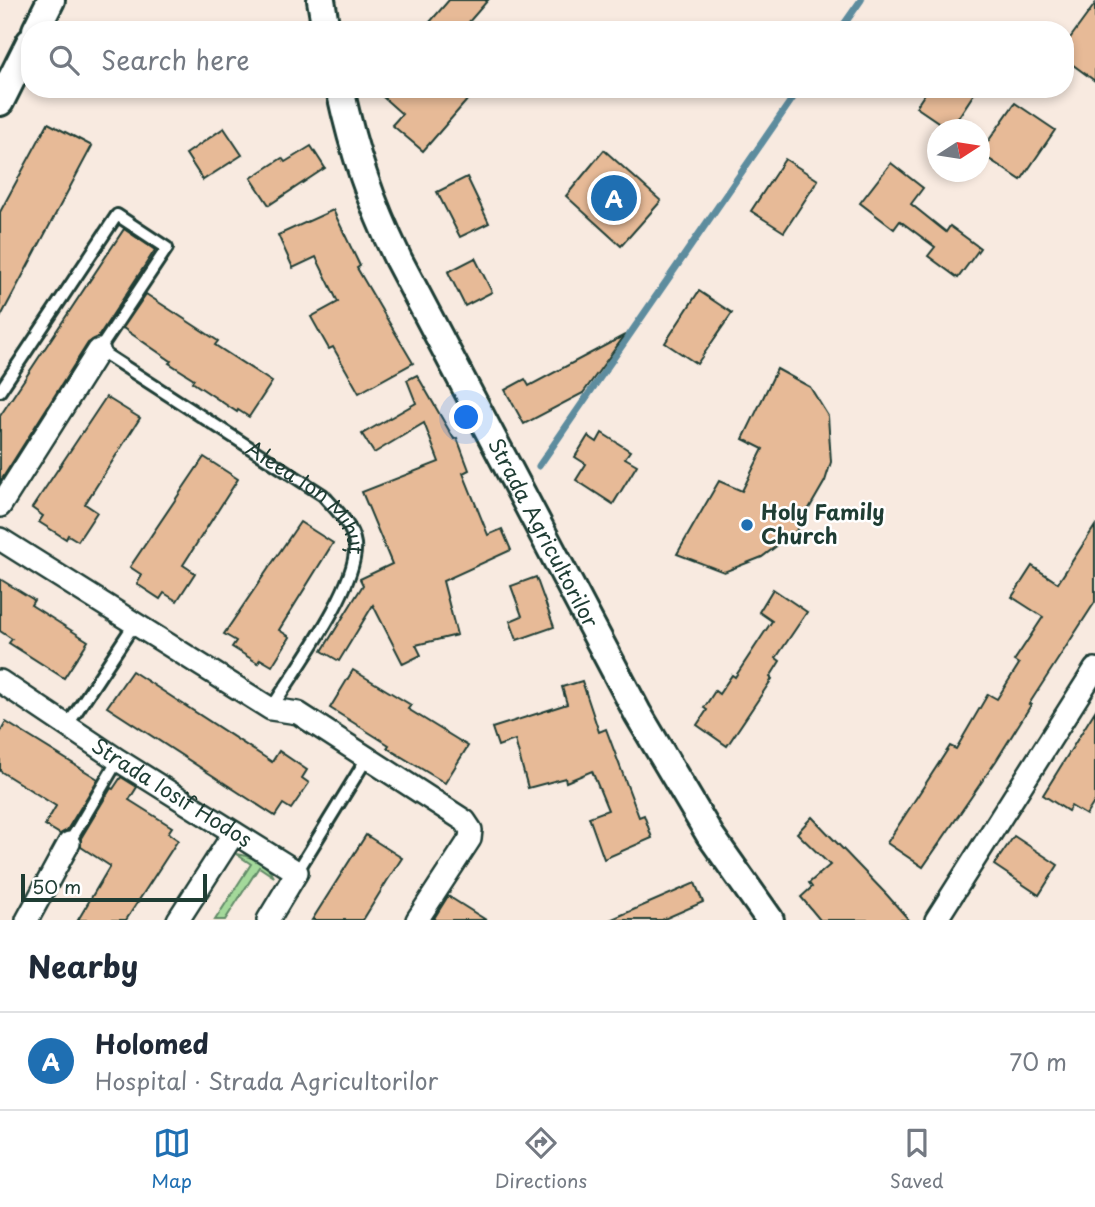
<!DOCTYPE html>
<meta charset="utf-8">
<style>
:root{--surface:#fff;--page:#f2f2f3;--text:#1f2937;--muted:#747a83;--line:#e0e1e3;--accent:#1f6fb2}
body{margin:0;font-family:"Playpen Sans",sans-serif;background:var(--page);color:var(--text)}
.compass{position:absolute;left:927px;top:119px;width:63px;height:63px;border-radius:50%;background:var(--surface);box-shadow:0 4px 10px #0003;rotate:78deg}
.scale{position:absolute;left:21px;bottom:18px;width:186px;box-sizing:border-box;padding-left:7px;border:4px solid #1f3d34;border-top:0;font-size:19px;line-height:24px;white-space:nowrap;color:#1f3d34;-webkit-text-stroke:5px #fff;paint-order:stroke}
.you{position:absolute;left:467px;top:418px;width:24px;height:24px;margin:-18px;border:5px solid #fff;border-radius:50%;background:#1a73e8;box-shadow:0 0 0 10px #1a73e833}
.badge{display:grid;place-items:center;width:46px;height:46px;border-radius:50%;background:var(--accent);color:#fff;font-size:23px;font-weight:700}
.pin{position:absolute;translate:-50% -50%;border:4px solid #fff;box-shadow:0 2px 7px #0006}
.list{margin:0;padding:0;list-style:none}
h2{display:flex;justify-content:space-between;align-items:center;height:91px;margin:0;padding:0 28px;font-size:30px}
h2 small{font-size:23px;font-weight:400;color:var(--muted)}
.list li{display:grid;grid-template-columns:46px 1fr auto;gap:21px;align-items:center;box-sizing:border-box;height:98px;padding:0 28px;border-top:2px solid var(--line)}
.list b{display:block;font-size:26px;white-space:nowrap}
.list p{margin:0;font-size:23px;white-space:nowrap;color:var(--muted)}
.list em{font-size:23px;font-style:normal;color:var(--muted)}
.icon{flex:none;width:38px;height:38px;fill:none;stroke:currentColor;stroke-width:2;stroke-linecap:round;stroke-linejoin:round}
.map{position:relative;flex:none;width:1095px;height:920px;overflow:hidden}
.search{position:absolute;background:var(--surface);box-shadow:0 4px 10px #0003;left:21px;right:21px;top:21px;height:77px;display:flex;align-items:center;gap:18px;box-sizing:border-box;padding:0 24px;border-radius:28px;color:var(--muted);font-size:26px}
.sheet{height:189px;background:var(--surface)}
nav{display:flex;justify-content:space-around;align-items:center;box-sizing:border-box;height:98px;border-top:2px solid var(--line);background:var(--surface);font-size:19px;color:var(--muted)}
nav a{display:grid;justify-items:center;gap:4px}
nav .on{color:var(--accent)}
.map>svg:first-child{display:block}
.green{fill:#a4d99b;stroke:#628b68;stroke-width:2}
.lines{fill:none;stroke-linecap:round;stroke-linejoin:round}
.stream{stroke:#5d8c9e;stroke-width:7}
.building{fill:#e7ba97;stroke:#1f3d34;stroke-width:2}
.service-casing{stroke:#1f3d34;stroke-width:16}
.minor-casing{stroke:#1f3d34;stroke-width:26}
.tertiary-casing{stroke:#1f3d34;stroke-width:32}
.service{stroke:#fff;stroke-width:10}
.minor{stroke:#fff;stroke-width:21}
.tertiary{stroke:#fff;stroke-width:26}
.poi-dot{fill:#1f6fb2;stroke:#fff;stroke-width:2.5}
.labels{text-anchor:middle;stroke-width:5;stroke-linejoin:round;paint-order:stroke}
.street-label{font-size:21px;fill:#1f3d34;stroke:#fff}
.poi-label{font-size:21px;font-weight:bold;fill:#1f3d34;stroke:#fff;text-anchor:start}
</style>
<div class="map">
<svg width="1095" height="920" viewBox="0 0 1095 920">
<rect width="100%" height="100%" fill="#f8eae0"/>
<filter id="ink" filterUnits="userSpaceOnUse"><feTurbulence type="fractalNoise" baseFrequency=".0143" numOctaves="2"/><feDisplacementMap in="SourceGraphic" scale="14" xChannelSelector="R" yChannelSelector="G"/><feConvolveMatrix kernelMatrix="1 2 1 2 8 2 1 2 1" color-interpolation-filters="sRGB"/></filter>
<g filter="url(#ink)">
<path class="green" d="M236,854C251,856 266,863 274,877L259,867L225,920H215L251,864Z"/>
<g class="lines">
<g class="stream">
<polyline points="840,30 861,0"/>
<polyline points="539,466 799,89"/>
</g>
</g>
<g class="building">
<polygon points="449,0 488,0 462,30 423,30"/>
<polygon points="1095,4 1095,81 1065,59 1065,45"/>
<polygon points="374,89 460,89 469,98 423,151 392,125 402,114"/>
<polygon points="928,89 977,89 950,130 916,107"/>
<polygon points="1015,103 1055,130 1021,180 980,153"/>
<polygon points="48,123 92,146 0,318 0,212"/>
<polygon points="224,128 242,155 203,180 186,154"/>
<polygon points="311,146 325,168 269,205 251,178 282,158 285,162"/>
<polygon points="604,150 661,201 621,246 566,196"/>
<polygon points="785,159 818,180 784,232 751,211"/>
<polygon points="891,163 923,188 911,204 946,232 950,226 980,248 958,278 928,256 935,247 900,221 894,229 860,203"/>
<polygon points="467,177 489,223 460,237 437,192"/>
<polygon points="333,210 360,266 357,268 413,363 359,393 333,347 329,349 311,317 338,302 316,257 293,268 278,235"/>
<polygon points="124,229 155,250 98,337 88,343 0,482 0,416"/>
<polygon points="475,258 492,292 465,306 448,272"/>
<polygon points="699,291 732,313 697,364 665,343"/>
<polygon points="146,294 218,341 215,345 272,382 249,417 238,410 237,412 192,382 194,379 169,363 171,361 123,328"/>
<polygon points="625,335 583,393 524,424 505,390 525,379 529,386"/>
<polygon points="777,369 810,387 828,416 831,462 825,481 796,531 762,557 724,572 677,554 719,481 742,491 763,449 743,439"/>
<polygon points="417,375 454,439 457,438 469,470 463,473 488,535 502,529 511,550 443,581 457,635 416,645 421,655 403,664 373,605 339,661 322,651 363,585 360,579 392,564 362,492 439,462 424,423 374,453 362,434 416,403 407,380"/>
<polygon points="106,397 140,418 85,504 97,512 78,541 68,535 66,539 39,522 43,516 32,508"/>
<polygon points="602,433 630,451 625,458 637,465 613,504 576,480 586,464 575,457 588,436 597,442"/>
<polygon points="204,457 238,479 183,565 195,573 177,601 164,593 160,599 137,584 142,575 130,567"/>
<polygon points="300,522 333,543 279,630 290,637 272,666 260,659 258,663 232,647 236,641 224,634"/>
<polygon points="1095,526 1095,602 1029,704 1031,705 996,761 923,867 887,843 950,746 956,749 988,694 997,699 1019,664 1014,661 1043,617 1012,597 1032,566 1058,583"/>
<polygon points="536,577 554,627 517,640 510,621 522,616 511,586"/>
<polygon points="0,579 34,600 31,605 88,641 64,678 9,643 12,639 0,631"/>
<polygon points="773,589 807,612 776,658 780,661 770,677 772,679 727,746 697,725 707,710 704,708 715,691 719,694 732,675 735,677 772,621 759,612"/>
<polygon points="353,670 411,705 408,709 468,746 445,783 387,748 389,745 330,708"/>
<polygon points="132,671 266,758 272,762 279,751 307,770 302,778 309,783 291,809 283,804 275,816 107,707"/>
<polygon points="582,681 599,732 606,729 639,817 644,815 652,838 604,859 589,817 608,810 592,771 566,782 565,778 528,788 515,740 498,746 492,728 567,704 562,687"/>
<polygon points="1095,711 1095,801 1086,815 1071,806 1068,811 1043,795"/>
<polygon points="6,722 98,779 67,830 60,834 45,825 56,806 0,771 0,733"/>
<polygon points="121,777 137,787 129,800 172,827 168,833 178,840 126,920 78,920 110,866 81,847 81,838 111,788 113,789"/>
<polygon points="812,817 887,895 909,920 820,920 801,897 812,887 809,883 830,865 797,833"/>
<polygon points="366,835 402,858 387,881 363,920 312,920"/>
<polygon points="1014,836 1058,865 1039,895 994,865"/>
<polygon points="695,883 703,902 662,920 610,920"/>
<polygon points="448,896 486,920 433,920"/>
</g>
<g class="lines">
<g class="service-casing">
<g id="service">
<path id="s1" d="M0,391L117,215L167,248L99,350L323,495C335,509 352,524 355,544C359,585 294,672 271,709"/>
<polyline points="67,726 135,623"/>
<polyline points="69,843 118,760"/>
<polyline points="297,872 367,758"/>
</g>
</g>
<g class="minor-casing">
<g id="minor">
<polyline points="0,506 99,350"/>
<polyline points="0,539 271,709 298,713 465,821 471,830 470,839 417,920"/>
<path id="s2" d="M0,681L118,760L297,872L268,920"/>
<polyline points="27,920 69,843"/>
<polyline points="178,920 234,833"/>
<polyline points="936,920 1095,669"/>
</g>
</g>
<g class="tertiary-casing">
<g id="tertiary">
<polyline points="321,0 326,30"/>
<polyline points="36,30 51,0"/>
<path id="s3" d="M340,89C354,153 370,201 398,259L638,714L710,835L770,920"/>
<polyline points="0,102 30,42"/>
</g>
</g>
<use href="#service" class="service"/>
<use href="#minor" class="minor"/>
<use href="#tertiary" class="tertiary"/>
</g>
</g>
<circle class="poi-dot" cx="747" cy="525" r="7"/>
<g class="labels">
<g class="street-label">
<text dy="7" stroke="none"><textPath href="#s1" startOffset="651">Aleea Ion Mihuț</textPath></text>
<text dy="7" stroke="none"><textPath href="#s3" startOffset="490">Strada Agricultorilor</textPath></text>
<text dy="7" stroke="none"><textPath href="#s2" startOffset="205">Strada Iosif Hodoș</textPath></text>
</g>
<g class="poi-label">
<text x="761" y="520">Holy Family<tspan x="761" dy="24">Church</tspan></text>
</g>
</g>
</svg>
<svg class="compass" viewBox="-18 -18 36 36"><path d="M0-13l5 13h-10z" fill="#e53935"/><path d="M0 13l5-13h-10z" fill="#747a83"/></svg>
<div class="scale">50 m</div>
<div class="you"></div>
<div class="pin badge" style="left:614px;top:198px">A</div>
<div class="search"><svg class="icon" aria-label="search" viewBox="0 0 24 24"><circle cx="10" cy="10" r="6"/><path d="M15 15l6 6"/></svg>Search here</div>
</div>
<section class="sheet">
<h2>Nearby<small></small></h2>
<ul class="list">
<li><span class="badge">A</span><div><b>Holomed</b><p>Hospital · Strada Agricultorilor</p></div><em>70 m</em></li>
</ul>
</section>
<nav>
<a class="on"><svg class="icon" aria-label="map" viewBox="0 0 24 24"><path d="M3 6l6-2 6 2 6-2v14l-6 2-6-2-6 2zM9 4v14M15 6v14"/></svg>Map</a>
<a><svg class="icon" aria-label="directions" viewBox="0 0 24 24"><path d="M12 3l9 9-9 9-9-9zM9 14v-3h6M13 9l2 2-2 2"/></svg>Directions</a>
<a><svg class="icon" aria-label="saved" viewBox="0 0 24 24"><path d="M7 4h10v16l-5-4-5 4z"/></svg>Saved</a>
</nav>
